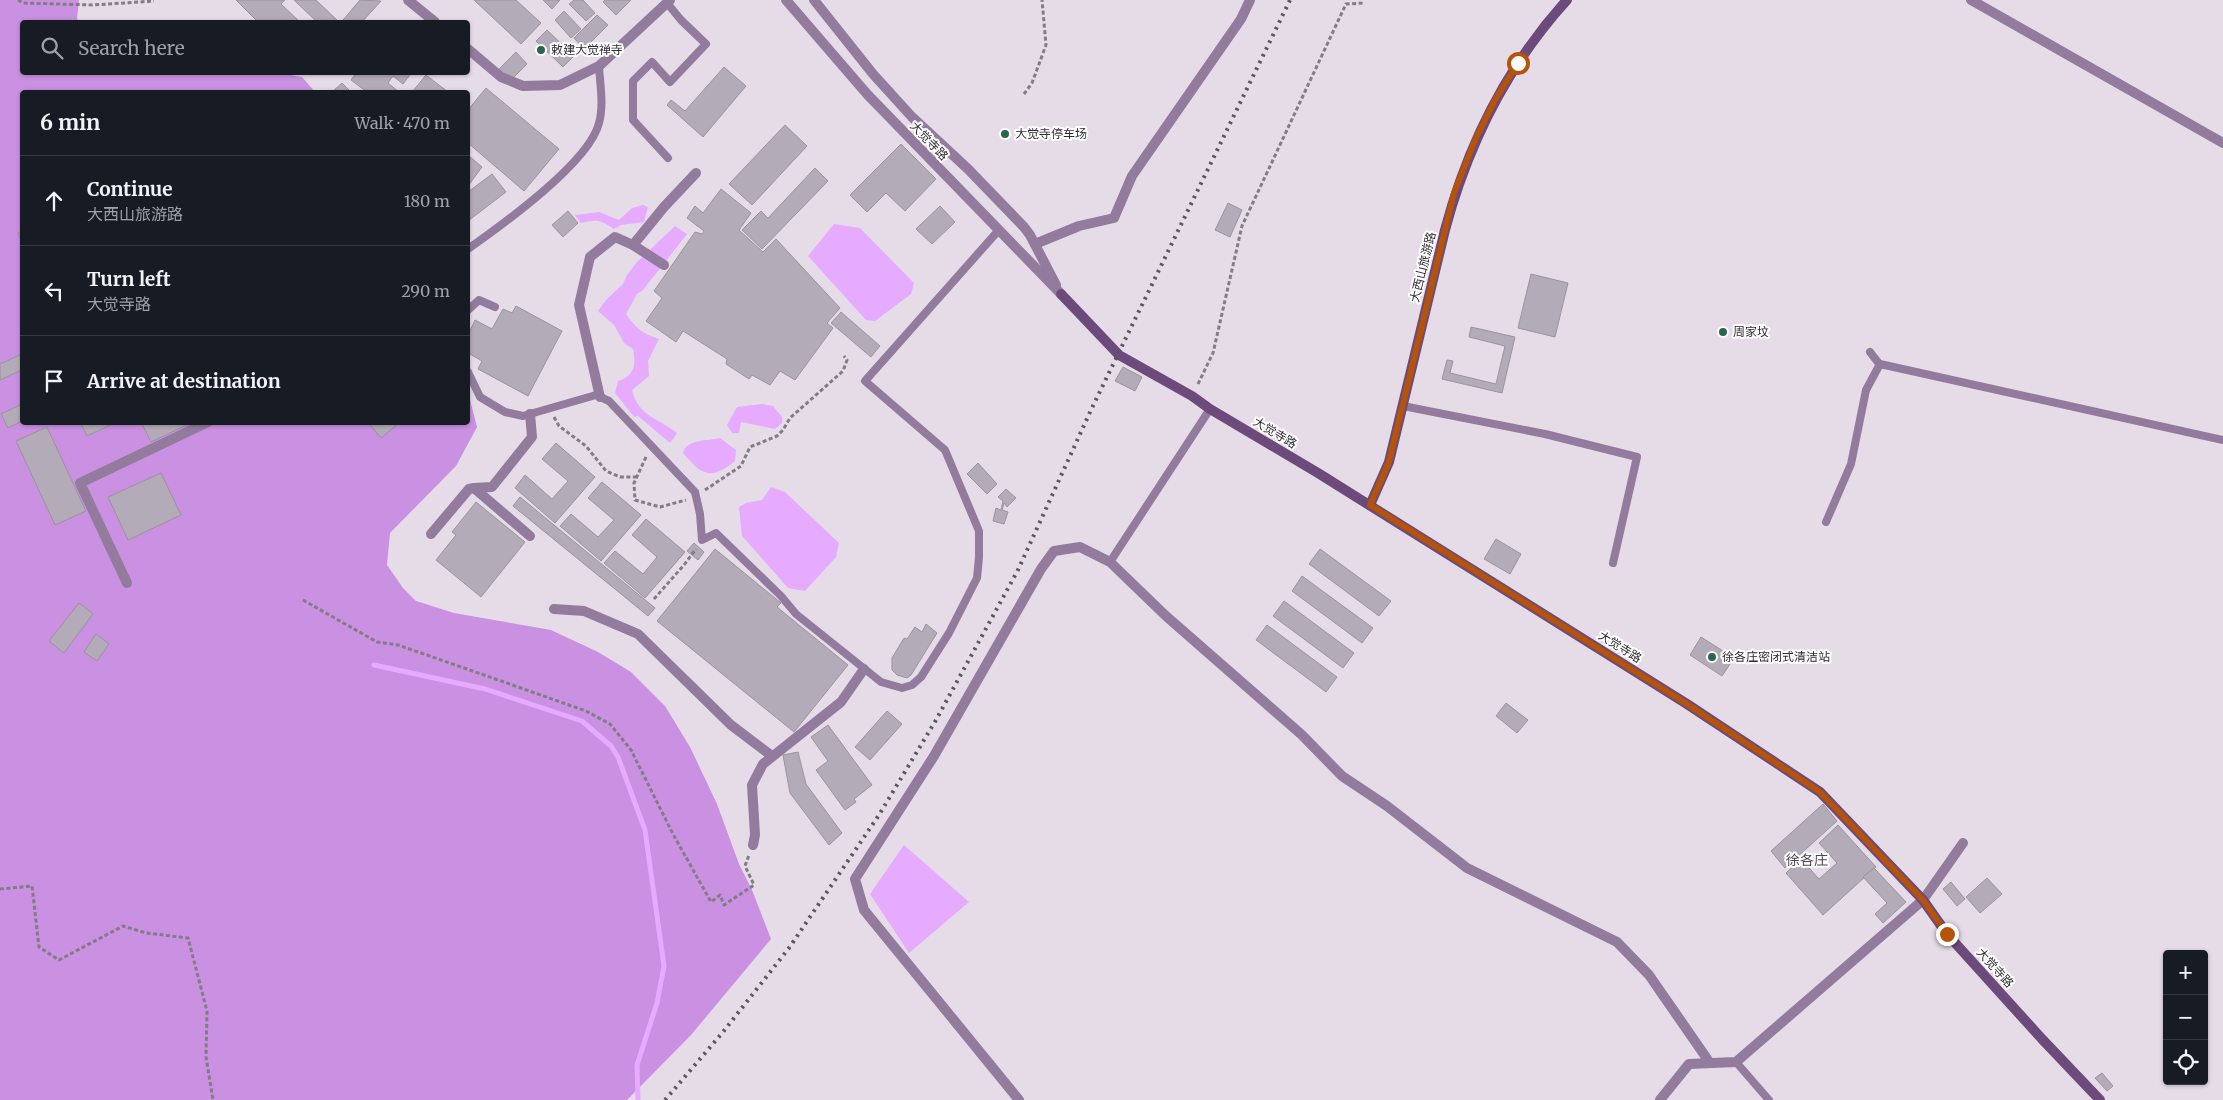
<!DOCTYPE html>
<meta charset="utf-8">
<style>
:root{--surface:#171b24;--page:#20242c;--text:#f1f3f6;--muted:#9ea1a6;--line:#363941}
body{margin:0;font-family:Merriweather,"Noto Sans SC",serif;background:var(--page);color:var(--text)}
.controls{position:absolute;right:15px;bottom:15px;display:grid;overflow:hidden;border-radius:5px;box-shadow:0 1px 4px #0004}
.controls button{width:45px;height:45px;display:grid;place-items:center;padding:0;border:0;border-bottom:1px solid var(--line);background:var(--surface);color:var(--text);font:25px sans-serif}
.stop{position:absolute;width:15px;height:15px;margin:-11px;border:4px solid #b45309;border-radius:50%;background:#fff}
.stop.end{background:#b45309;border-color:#fff;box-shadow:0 1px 5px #0008}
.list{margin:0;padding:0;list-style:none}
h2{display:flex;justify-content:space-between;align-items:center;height:65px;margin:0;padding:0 20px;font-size:21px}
h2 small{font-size:16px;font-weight:400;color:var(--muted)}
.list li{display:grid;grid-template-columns:32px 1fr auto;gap:15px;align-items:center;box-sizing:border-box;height:90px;padding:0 20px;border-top:1px solid var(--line)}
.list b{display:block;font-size:19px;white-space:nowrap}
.list p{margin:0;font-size:16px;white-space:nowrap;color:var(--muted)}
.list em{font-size:16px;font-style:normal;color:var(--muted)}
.icon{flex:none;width:28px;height:28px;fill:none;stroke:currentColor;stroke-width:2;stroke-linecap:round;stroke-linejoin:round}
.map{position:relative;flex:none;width:2223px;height:1100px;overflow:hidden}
.search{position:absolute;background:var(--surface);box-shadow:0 1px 4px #0004;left:20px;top:20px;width:450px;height:55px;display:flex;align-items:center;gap:12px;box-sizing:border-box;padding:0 18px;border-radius:5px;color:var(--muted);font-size:19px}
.panel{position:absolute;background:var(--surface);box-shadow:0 1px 4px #0004;left:20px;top:90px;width:450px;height:335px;border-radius:5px}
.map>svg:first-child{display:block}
.forest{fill:#ca90e2}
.water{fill:#e6abfe}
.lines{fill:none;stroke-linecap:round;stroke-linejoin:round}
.stream{stroke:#e6abfe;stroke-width:5}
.building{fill:#b3abb7;stroke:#9b939e}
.path{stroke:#827c84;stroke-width:3;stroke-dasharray:4 2.5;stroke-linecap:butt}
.lane{stroke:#937b9d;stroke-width:8}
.street{stroke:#937b9d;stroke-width:10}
.secondary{stroke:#6d4a7c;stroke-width:10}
.rail{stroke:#5a565d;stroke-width:4;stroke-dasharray:2.5 5;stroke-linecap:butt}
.route{stroke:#b45309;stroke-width:6}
.poi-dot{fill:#2a654f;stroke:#fff;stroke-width:2}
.labels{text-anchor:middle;stroke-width:4;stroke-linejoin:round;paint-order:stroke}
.poi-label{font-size:12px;fill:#302d32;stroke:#fff;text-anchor:start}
.street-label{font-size:12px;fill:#302d32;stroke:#fff}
.neighbourhood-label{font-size:14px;fill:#4d4650;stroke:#fff}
</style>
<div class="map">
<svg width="2223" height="1100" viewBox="0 0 2223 1100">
<rect width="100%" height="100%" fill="#e5dce8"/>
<polygon class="forest" points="0,0 79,0 77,19 81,22 22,22 22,72 278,73 302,77 315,92 22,92 22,422 468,422 468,392 477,427 456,466 390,533 387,565 403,588 416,601 454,613 551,630 598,652 631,672 665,706 690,747 717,804 739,864 752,890 771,939 691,1035 627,1100 0,1100"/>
<g class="water">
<path d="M643,205L648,207L644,222L621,225L614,229C600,220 598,219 581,223L575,215L599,212L619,220L632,208Z"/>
<polygon points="834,224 860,228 914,283 911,294 875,321 866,320 808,256"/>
<path d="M675,226L687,234L643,290L637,294L626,314C636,328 643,334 659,339L648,361L649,376L632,390C638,416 658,418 677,433L670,443L638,416L634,417L615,393L618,381C635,376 636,364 633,349L624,343L614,325L598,311L606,300L623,284L627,275L637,262Z"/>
<polygon points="762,404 773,406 782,417 782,423 775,429 741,422 739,433 732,433 727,425 737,407"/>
<path d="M720,438L736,450L735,461C710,481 702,475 683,453C686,439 708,441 720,438Z"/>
<polygon points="771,487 785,492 839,543 836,557 805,591 788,588 742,536 739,507 746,503 762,500"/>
<polygon points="904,845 969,902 909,953 870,894"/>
</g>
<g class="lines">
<polyline class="stream" points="374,665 485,689 582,721 611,746 618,757 645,830 664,966 657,1003 637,1065 638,1100"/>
</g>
<g class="building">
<polygon points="236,0 285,0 281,4 300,22 258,22"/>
<polygon points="294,0 316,0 339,22 317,22"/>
<polygon points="360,0 381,1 362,22 346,22 343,20"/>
<polygon points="474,0 516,0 541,23 521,44"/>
<polygon points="543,0 560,0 552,9"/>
<polygon points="574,0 583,0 595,13 586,21 569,4"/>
<polygon points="605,0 631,0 616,15 603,2"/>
<polygon points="564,11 581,29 571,38 555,20"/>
<polygon points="597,15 608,25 584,49 574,38"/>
<polygon points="547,30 574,56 563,67 536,41"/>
<polygon points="516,52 527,64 510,81 499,69"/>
<polygon points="724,67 746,86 703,137 667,105 671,100 685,111"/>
<polygon points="357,72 393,73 412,72 403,84 393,76 388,83 399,92 367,92 351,80"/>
<polygon points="426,75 448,92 415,92 413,91"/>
<polygon points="342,83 351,92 332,92"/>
<polygon points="486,88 559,149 524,191 468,143 468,110"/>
<polygon points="785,125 807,146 752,205 729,184"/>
<polygon points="901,144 936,179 905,211 886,193 867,212 850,195"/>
<polygon points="468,155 482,167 468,186"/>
<polygon points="815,168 828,181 762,249 742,230 761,211 768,218"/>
<polygon points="492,174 506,192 468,221 468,192"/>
<polygon points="721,189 751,213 739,230 763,252 776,239 840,308 827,323 833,328 795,380 780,371 770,385 752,375 749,379 726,364 727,359 683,331 676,342 646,321 662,298 654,291 695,232 702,234 704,231 687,218 695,206 703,213"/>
<polygon points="1228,203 1242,210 1230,237 1215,230"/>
<polygon points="940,206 955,222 932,244 916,229"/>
<polygon points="568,211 578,223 563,237 552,225"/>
<polygon points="22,231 22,242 18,233"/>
<polygon points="1531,274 1568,283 1555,337 1518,328"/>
<polygon points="516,306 562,331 528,396 478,369 482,361 468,353 468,335 475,320 492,329 503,309 512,313"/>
<polygon points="841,312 880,346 871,357 831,323"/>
<polygon points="1471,327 1515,337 1502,393 1442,379 1447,360 1453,361 1450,373 1496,384 1505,346 1469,337"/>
<polygon points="22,354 22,370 0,380 0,364"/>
<polygon points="1123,367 1142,377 1135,391 1115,381"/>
<polygon points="22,404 22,421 8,428 1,414"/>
<polygon points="80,422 117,422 87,436"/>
<polygon points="145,422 193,422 151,442 142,424"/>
<polygon points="368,422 400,422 381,438"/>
<polygon points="47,427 86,511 55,525 16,441"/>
<polygon points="556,443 595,477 555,523 515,488 525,475 552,499 568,481 542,459"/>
<polygon points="978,463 997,484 987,494 967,474"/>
<polygon points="161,473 181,515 128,540 108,497"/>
<polygon points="602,482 641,515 601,561 560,526 571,514 598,537 614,520 588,498"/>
<polygon points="1006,489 1016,498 1007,507 1004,503 1002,510 1008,512 1004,524 993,521 996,508 1001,510 1003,501 998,497"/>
<polygon points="520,497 655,608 648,616 513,506"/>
<polygon points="476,502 525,542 481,597 436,560 456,535 452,532"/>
<polygon points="646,519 685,552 645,598 604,563 615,551 643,574 657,557 632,535"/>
<polygon points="1496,539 1521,554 1510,574 1484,559"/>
<polygon points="694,543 704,552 698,560 687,551"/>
<polygon points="715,549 781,603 777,607 848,665 794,732 657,621"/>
<polygon points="1320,549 1391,601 1379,616 1309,564"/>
<polygon points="1302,576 1373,628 1362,643 1292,591"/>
<polygon points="1284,601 1354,653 1343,668 1273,616"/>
<polygon points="79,603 93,614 64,653 49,641"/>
<polygon points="926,624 937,633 911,675 907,678 897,675 892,670 892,658 904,638 907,639 915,627 922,632"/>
<polygon points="1267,625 1337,677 1326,692 1256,640"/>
<polygon points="96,634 109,644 97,661 84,652"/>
<polygon points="1701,637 1734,658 1722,676 1690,655"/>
<polygon points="1506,703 1528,720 1517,733 1496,716"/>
<polygon points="887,711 902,724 870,760 855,747"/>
<polygon points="828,725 872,785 854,799 856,802 845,810 816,770 828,761 811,737"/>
<polygon points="798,752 806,784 842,833 829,845 790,793 783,755"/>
<polygon points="1823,804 1837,821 1785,868 1771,851"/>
<polygon points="1838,825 1876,867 1823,915 1786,873 1801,859 1819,879 1837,863 1819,843"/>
<polygon points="1874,868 1906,902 1883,923 1875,914 1887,903 1863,877"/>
<polygon points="1987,878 2002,894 1980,913 1966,897"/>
<polygon points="1951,882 1965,899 1957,906 1943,889"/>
<polygon points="2102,1073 2113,1086 2107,1091 2095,1078"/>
</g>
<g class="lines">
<g class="path">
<polyline points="18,0 23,3 93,5 154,1"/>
<polyline points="1024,94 1032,83 1046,45 1042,0"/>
<polyline points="1198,384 1213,353 1242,226 1346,4 1365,3"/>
<polyline points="554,417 559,426 586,446 606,471 620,477 636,477"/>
<polyline points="646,457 634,483 635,500 660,507 686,500"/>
<polyline points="705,490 741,466 750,447 777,436 783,430 790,418 843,371 847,360 844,356"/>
<polyline points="654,599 684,565 696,549"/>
<polyline points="303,600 377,642 398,645 467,669 586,711 610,724 631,750 673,834 711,902 720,895 724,905 754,885 745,866 749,855"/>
<polyline points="0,889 32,886 39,947 59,960 123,926 146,933 188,938 207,1011 206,1057 213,1100"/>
</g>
<g class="lane">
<polyline points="667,3 681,20 706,44 670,82 652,62 633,81 633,120 668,158"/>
<path d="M468,249C502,225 589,163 599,123C604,105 600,84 599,66"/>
<polyline points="468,310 479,300 495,307"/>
<polyline points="1870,352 1880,365"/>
<polyline points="468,372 480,397 505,412 523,416 596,395 609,401 695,492 700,514 702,540 716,533 781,596 796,614 881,682 902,688 912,685 921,677 949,633 977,578 979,557 979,531 945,450 865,381 998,231"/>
<polyline points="1403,406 1545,434 1637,457 1613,563"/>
<polyline points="1826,522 1851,464 1866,390 1880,364 2223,440"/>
<polyline points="1110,562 1210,409"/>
<polyline points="1736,1062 1769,1100"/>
</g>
<g class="street">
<polyline points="408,0 435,22"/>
<polyline points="786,0 867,94 1061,294"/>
<polyline points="814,0 873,74 912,117 968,169 1024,227 1030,235 1056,285"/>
<polyline points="1971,0 2223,143"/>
<polyline points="468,49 501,77 523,86 560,85 599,66 670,0"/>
<polyline points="1035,244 1079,226 1114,218 1132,176 1241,19 1250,0"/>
<polyline points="664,265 633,245 664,207 696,173"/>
<polyline points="600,397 579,305 590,257 615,237 633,245"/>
<polyline points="530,414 532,437 492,487 474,488 530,536"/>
<polyline points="431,534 469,489 474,488"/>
<polyline points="127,583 80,483 208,422"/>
<polyline points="554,609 584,611 638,634 731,725 772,756"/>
<polyline points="753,845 755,835 752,785 763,764 841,702 864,669"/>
<polyline points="1019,1100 864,910 855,879 934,756 1041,569 1054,551 1080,547 1110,562 1166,616 1302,735 1342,776 1387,806 1467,868 1617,942 1649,975 1710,1063"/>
<polyline points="1660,1100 1689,1064 1736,1062 1923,900 1963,843"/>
</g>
<g class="secondary">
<polyline points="1061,294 1119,355 1192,396 1210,409 1318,473 1687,704 1820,792 1923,900 1947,934 2042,1039 2100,1100"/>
<path d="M1370,505L1389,462L1445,230C1468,144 1507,66 1567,0"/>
</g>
<polyline class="rail" points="665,1100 723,1032 789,948 879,815 936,720 1018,570 1091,410 1290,0"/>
</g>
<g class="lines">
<polyline class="route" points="1518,63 1495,100 1476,138 1454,193 1389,462 1370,505 1687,704 1820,792 1923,900 1947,934"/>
</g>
<g class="poi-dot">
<circle cx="541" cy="50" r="5"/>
<circle cx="1005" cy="134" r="5"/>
<circle cx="1723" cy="332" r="5"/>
<circle cx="1712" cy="657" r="5"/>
</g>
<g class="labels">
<g class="poi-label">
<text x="551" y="54">敕建大觉禅寺</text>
<text x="1015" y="138">大觉寺停车场</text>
<text x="1733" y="336">周家坟</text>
<text x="1722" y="661">徐各庄密闭式清洁站</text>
</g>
<g class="street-label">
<text transform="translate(929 141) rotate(46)" y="4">大觉寺路</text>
<text transform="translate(1423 267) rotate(-76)" y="4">大西山旅游路</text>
<text transform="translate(1275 433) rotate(31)" y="4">大觉寺路</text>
<text transform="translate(1620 647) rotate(32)" y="4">大觉寺路</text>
<text transform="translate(1995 968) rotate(48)" y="4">大觉寺路</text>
</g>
<g class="neighbourhood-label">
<text x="1807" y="865">徐各庄</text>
</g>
</g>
</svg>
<div class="controls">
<button>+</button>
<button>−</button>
<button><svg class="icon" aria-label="locate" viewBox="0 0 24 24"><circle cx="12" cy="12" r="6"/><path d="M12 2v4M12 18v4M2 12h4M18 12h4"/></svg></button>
</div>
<div class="stop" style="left:1518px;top:63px"></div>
<div class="stop end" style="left:1947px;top:934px"></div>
<div class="search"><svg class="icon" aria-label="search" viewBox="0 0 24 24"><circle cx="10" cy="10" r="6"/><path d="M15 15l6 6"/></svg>Search here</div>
<section class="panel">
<h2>6 min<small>Walk · 470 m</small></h2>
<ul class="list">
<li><svg class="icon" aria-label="ahead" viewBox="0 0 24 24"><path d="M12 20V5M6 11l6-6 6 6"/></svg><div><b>Continue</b><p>大西山旅游路</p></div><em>180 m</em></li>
<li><svg class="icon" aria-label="left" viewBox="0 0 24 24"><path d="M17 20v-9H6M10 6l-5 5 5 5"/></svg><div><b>Turn left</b><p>大觉寺路</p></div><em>290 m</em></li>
<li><svg class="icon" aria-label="arrive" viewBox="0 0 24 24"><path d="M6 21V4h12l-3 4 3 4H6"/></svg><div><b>Arrive at destination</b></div></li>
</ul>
</section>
</div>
